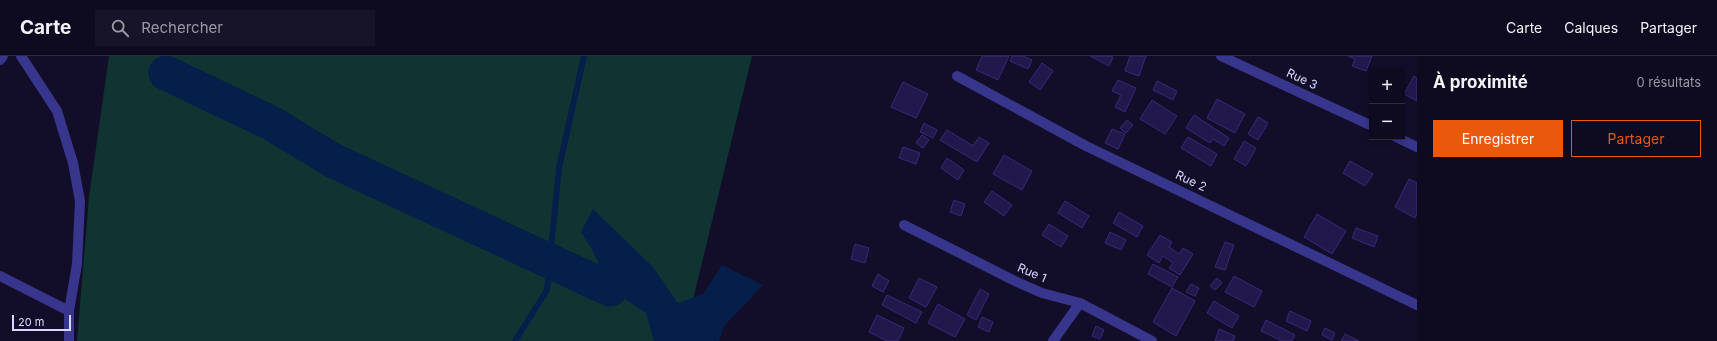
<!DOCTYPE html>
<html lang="fr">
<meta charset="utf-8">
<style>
:root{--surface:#0e0a1f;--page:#171328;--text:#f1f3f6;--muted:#9b9aa4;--line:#2e2b3d;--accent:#ea580c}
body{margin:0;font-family:Inter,sans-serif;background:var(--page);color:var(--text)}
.controls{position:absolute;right:12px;top:12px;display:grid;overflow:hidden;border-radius:0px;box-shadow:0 2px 6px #0003}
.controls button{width:36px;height:36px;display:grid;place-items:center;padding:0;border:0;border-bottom:1px solid var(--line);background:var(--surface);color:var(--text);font:20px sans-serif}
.scale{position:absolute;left:12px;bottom:10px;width:59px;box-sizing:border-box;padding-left:4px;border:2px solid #dad6ff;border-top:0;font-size:11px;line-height:14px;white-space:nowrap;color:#dad6ff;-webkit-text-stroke:3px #120e29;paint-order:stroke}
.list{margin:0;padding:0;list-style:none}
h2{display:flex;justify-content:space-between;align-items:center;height:52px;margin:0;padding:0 16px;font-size:17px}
h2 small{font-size:13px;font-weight:400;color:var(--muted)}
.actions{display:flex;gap:8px;padding:12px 16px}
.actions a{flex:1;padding:9px 0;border:1px solid var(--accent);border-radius:0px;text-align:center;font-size:14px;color:var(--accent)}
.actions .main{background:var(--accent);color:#fff}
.icon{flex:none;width:22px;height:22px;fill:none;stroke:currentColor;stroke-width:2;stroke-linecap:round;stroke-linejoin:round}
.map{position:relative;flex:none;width:1417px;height:285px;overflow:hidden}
header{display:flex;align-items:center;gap:24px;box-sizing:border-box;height:56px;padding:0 20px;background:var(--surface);border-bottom:1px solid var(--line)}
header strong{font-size:19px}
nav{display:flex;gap:22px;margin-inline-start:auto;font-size:14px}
.search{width:280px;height:36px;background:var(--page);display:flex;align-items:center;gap:10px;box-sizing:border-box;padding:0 14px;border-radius:0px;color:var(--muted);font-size:15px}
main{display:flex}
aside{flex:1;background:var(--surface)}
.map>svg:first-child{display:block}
.green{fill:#103432}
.water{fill:#061f4a}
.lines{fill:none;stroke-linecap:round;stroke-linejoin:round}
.stream{stroke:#061f4a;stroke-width:6}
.river{stroke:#061f4a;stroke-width:35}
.building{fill:#22184c;stroke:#38287a}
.street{stroke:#38358c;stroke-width:10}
.labels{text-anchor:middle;stroke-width:3;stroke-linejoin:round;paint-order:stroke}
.street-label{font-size:12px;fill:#dad6ff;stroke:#120e29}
</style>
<header>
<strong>Carte</strong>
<div class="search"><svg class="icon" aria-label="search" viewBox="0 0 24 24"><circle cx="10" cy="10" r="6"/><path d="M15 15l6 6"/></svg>Rechercher</div>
<nav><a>Carte</a><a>Calques</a><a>Partager</a></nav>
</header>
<main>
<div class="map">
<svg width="1417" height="285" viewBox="0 0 1417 285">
<rect width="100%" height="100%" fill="#120e29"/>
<polygon class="green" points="109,0 752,0 683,285 77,285 89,141"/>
<polygon class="water" points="593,153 653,211 678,247 703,238 722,209 763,229 724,270 719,285 654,285 646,257 610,233 593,195 581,176"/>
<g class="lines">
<polyline class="stream" points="515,285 547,234 559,112 584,0"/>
<polyline class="river" points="166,17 271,67 334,105 610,233"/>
</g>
<g class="building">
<polygon points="982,0 1009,0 998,24 976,14"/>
<polygon points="1012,0 1023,0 1032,4 1028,13 1010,5"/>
<polygon points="1090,0 1110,0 1113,1 1109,10"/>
<polygon points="1130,0 1146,0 1139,20 1125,15"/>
<polygon points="1348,0 1372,0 1366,15 1352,10 1355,3"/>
<polygon points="1042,7 1053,15 1040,34 1029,26"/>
<polygon points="1414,20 1417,22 1417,45 1404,38"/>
<polygon points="1118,24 1136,32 1125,56 1115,51 1121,39 1112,35"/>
<polygon points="1157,25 1177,35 1173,44 1153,34"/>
<polygon points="903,26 928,38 916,62 891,51"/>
<polygon points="1217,43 1245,58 1235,77 1207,62"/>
<polygon points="1152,44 1177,60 1165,78 1140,63"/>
<polygon points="1194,59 1229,82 1224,90 1213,83 1210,87 1186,72"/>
<polygon points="1258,61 1268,67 1258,84 1248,78"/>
<polygon points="1127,64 1133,69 1126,77 1120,72"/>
<polygon points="924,67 937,74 933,82 920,76"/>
<polygon points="1112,73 1125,78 1118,93 1105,87"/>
<polygon points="947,74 973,90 979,81 989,87 977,106 940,84"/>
<polygon points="922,79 929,84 923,92 916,87"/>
<polygon points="1188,81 1217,98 1211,110 1181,92"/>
<polygon points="1244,85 1256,92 1246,110 1234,103"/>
<polygon points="903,91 920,97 916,108 899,102"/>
<polygon points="1004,99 1032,115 1022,134 993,118"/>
<polygon points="947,102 964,114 958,124 941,112"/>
<polygon points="1350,105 1373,118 1365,130 1343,117"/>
<polygon points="1409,123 1417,127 1417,158 1415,162 1395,151"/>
<polygon points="992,135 1012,149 1004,160 984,146"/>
<polygon points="954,144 965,148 961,160 950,156"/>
<polygon points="1065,145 1089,160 1082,172 1058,157"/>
<polygon points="1119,156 1143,170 1137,181 1113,167"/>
<polygon points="1317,158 1346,175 1332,198 1304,181"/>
<polygon points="1049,168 1068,180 1061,191 1042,179"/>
<polygon points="1356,172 1378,180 1374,191 1352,182"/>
<polygon points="1110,176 1126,184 1121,194 1105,187"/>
<polygon points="1160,179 1172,186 1169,191 1179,198 1183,192 1193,198 1180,219 1169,212 1173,207 1163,200 1159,207 1147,199"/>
<polygon points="1225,186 1234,189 1225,214 1215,211"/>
<polygon points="855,188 869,192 865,207 851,203"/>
<polygon points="1153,208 1178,221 1172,231 1148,218"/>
<polygon points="878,218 889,225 883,236 872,230"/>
<polygon points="1234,220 1262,235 1254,251 1225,236"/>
<polygon points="919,222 937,231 926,251 909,242"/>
<polygon points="1217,222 1222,227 1215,234 1210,230"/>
<polygon points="1191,228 1199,232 1195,240 1186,236"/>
<polygon points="1172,232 1195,245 1176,280 1153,266"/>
<polygon points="980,233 989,238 976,264 967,259"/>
<polygon points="887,239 922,256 916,267 882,249"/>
<polygon points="1214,245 1239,260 1232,272 1207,257"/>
<polygon points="938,248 965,263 955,281 928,267"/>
<polygon points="1290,255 1311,265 1307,275 1286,265"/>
<polygon points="877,259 904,272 898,285 887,285 869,276"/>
<polygon points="982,261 993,266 989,276 978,271"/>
<polygon points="1266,264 1295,279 1292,285 1282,285 1261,275"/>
<polygon points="1096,270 1104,274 1100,283 1092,280"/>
<polygon points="1325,272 1335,277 1332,284 1322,279"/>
<polygon points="1219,273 1235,280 1233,285 1215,285"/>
<polygon points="1345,278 1359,285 1341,285"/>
</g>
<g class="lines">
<g class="street">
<polyline points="21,0 57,55 73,107 80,145 77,208 69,255 69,285"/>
<polyline points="1221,0 1372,70"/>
<polyline points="0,4 3,0"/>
<polyline points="957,20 1086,90 1417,249"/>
<polyline points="1396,81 1417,91"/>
<polyline points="904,169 1017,226 1042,237 1080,247 1152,285"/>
<polyline points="0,220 69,255"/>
<polyline points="1053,285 1080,247"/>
</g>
</g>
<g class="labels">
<g class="street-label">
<text transform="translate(1302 23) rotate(25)" y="4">Rue 3</text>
<text transform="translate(1191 125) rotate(25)" y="4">Rue 2</text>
<text transform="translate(1032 217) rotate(23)" y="4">Rue 1</text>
</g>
</g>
</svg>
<div class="controls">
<button>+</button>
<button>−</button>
</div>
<div class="scale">20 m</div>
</div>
<aside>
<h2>À proximité<small>0 résultats</small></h2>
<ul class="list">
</ul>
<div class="actions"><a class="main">Enregistrer</a><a>Partager</a></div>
</aside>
</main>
